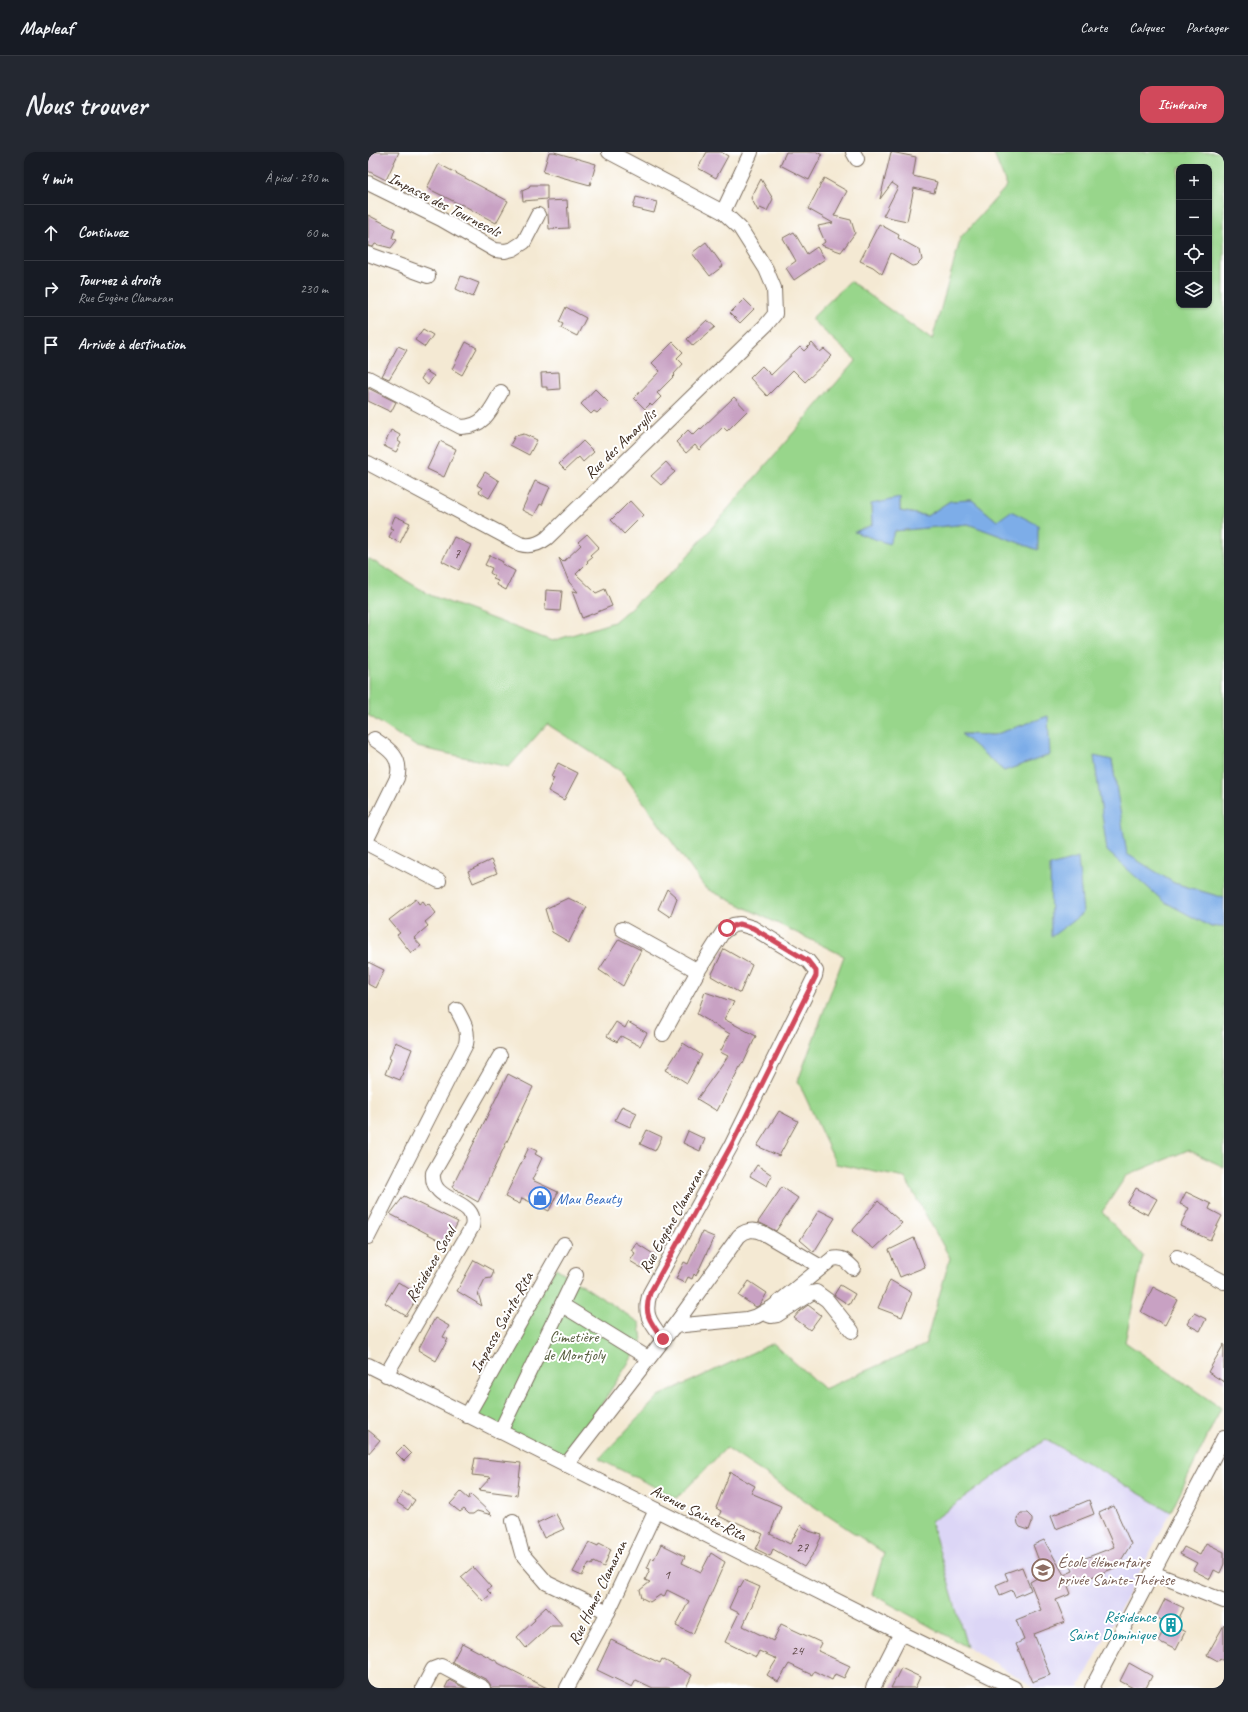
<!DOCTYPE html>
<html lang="fr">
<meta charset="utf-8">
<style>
:root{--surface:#171b24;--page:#242831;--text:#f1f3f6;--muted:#9ea1a6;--line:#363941;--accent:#d1495b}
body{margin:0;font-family:Caveat,sans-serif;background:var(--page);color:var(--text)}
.controls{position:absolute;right:12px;top:12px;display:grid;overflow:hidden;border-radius:8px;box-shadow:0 1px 3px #0004}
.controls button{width:36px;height:36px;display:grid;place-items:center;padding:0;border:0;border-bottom:1px solid var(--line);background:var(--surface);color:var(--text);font:20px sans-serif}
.stop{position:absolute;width:12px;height:12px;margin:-9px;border:3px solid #d1495b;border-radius:50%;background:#fff}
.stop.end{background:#d1495b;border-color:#fff;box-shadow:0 1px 4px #0008}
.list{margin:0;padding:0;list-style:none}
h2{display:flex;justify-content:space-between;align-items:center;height:52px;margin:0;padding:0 16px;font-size:17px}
h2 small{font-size:13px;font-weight:400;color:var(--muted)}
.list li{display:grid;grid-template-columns:26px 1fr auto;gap:12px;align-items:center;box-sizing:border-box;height:56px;padding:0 16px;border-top:1px solid var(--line)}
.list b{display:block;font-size:15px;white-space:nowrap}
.list p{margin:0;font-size:13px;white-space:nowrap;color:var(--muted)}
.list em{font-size:13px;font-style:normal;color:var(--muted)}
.icon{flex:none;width:22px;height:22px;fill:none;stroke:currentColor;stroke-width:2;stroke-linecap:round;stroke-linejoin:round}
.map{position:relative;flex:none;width:856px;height:1536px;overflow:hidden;border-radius:12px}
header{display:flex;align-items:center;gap:24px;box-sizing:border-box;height:56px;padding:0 20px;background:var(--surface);border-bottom:1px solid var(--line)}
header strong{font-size:19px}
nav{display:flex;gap:22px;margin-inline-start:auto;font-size:14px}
.intro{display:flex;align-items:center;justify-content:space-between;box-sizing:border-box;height:96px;padding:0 24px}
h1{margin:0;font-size:28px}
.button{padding:10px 18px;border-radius:12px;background:var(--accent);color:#fff;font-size:14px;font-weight:700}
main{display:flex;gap:24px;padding:0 24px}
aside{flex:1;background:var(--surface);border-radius:12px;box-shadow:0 1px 3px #0004}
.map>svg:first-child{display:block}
.built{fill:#dcd6f6}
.green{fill:#98d68b;stroke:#6a8054;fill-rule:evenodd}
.water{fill:#7dade8;stroke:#5c6c83}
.building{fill:#c8a1c3}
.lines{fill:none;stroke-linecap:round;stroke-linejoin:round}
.minor-casing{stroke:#7c6d5d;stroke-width:16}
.minor{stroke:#fff;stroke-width:14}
.route{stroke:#d1495b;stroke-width:5}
.labels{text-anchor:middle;stroke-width:4;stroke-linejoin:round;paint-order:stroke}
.number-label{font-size:14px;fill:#5e4847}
.street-label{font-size:16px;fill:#3b2a1e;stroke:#fff}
.shop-label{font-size:16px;fill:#366cbe;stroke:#fff;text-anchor:start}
.park-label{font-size:16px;fill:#575e3f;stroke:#fff}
.education-label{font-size:16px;fill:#785e54;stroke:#fff;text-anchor:start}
.culture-label{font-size:16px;fill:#0d838f;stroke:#fff;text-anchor:end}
</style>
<header>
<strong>Mapleaf</strong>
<nav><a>Carte</a><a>Calques</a><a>Partager</a></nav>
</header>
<div class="intro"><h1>Nous trouver</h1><a class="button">Itinéraire</a></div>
<main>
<aside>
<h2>4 min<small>À pied · 290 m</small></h2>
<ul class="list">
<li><svg class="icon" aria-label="ahead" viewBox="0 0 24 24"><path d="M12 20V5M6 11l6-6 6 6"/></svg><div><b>Continuez</b></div><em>60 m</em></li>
<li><svg class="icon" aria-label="right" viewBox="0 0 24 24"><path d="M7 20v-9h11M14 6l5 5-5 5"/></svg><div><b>Tournez à droite</b><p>Rue Eugène Clamaran</p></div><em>230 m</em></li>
<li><svg class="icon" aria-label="arrive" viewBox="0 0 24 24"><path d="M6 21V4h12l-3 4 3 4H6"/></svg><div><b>Arrivée à destination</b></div></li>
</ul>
</aside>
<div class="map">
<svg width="856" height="1536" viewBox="0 0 856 1536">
<rect width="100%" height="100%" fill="#fff"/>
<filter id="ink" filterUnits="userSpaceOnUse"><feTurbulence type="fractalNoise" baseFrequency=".025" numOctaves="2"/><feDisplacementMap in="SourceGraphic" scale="8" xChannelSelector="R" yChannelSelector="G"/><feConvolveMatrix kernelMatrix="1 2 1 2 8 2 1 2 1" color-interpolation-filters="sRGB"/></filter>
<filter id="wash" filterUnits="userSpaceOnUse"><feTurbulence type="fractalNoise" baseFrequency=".012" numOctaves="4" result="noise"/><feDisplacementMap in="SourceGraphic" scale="16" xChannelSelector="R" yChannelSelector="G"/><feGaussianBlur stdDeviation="0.9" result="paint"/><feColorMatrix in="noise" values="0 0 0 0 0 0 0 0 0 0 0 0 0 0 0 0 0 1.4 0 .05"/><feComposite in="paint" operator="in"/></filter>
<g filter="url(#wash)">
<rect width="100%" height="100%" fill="#f4e9d3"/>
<polygon class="built" points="678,1287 803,1360 711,1536 668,1536 599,1495 563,1370"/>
<g class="green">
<path d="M625,0H856V746L806,731L758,702L744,608L740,699L843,775L856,774V1015L820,998L758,1024L734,1060L775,1104L757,1190L853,1256L803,1360L678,1287L563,1370L599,1495L504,1442L516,1401L358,1296L309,1346L231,1307L291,1244L405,1191L456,1237L557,1193L582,1106L537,1026L468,1012L430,929L476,804L337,736L254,620L179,572L141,615L49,595L0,563V406L64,444L184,489L246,470L310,415L488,208L443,167L482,129L564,188L593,85L639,34ZM811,15H841V153H811ZM532,347V359L559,364L582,349L604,348L629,369L669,397L600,372L526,379L487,380L504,373L503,353ZM679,565L636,619L594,582L626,583Z"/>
<polygon points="188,1116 272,1171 274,1190 198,1307 102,1260"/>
</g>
<g class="water">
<polygon points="532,346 532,359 559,364 582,349 604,348 629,369 643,359 670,373 670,398 600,372 527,379 521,392 486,380 504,373 503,352"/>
<polygon points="680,564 682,603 636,619 593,582 626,583"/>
<polygon points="726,604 744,608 759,702 806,731 856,746 856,774 843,775 795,749 739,699"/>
<polygon points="710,706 715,761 683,785 682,714"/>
</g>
<g id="blocks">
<g class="building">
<polygon points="0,0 31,0 18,28 0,19"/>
<polygon points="181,0 186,0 228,12 222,33 175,20"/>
<polygon points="339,0 353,0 360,4 348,26 330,16"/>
<polygon points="418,0 449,0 454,3 441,28 412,13"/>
<polygon points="523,0 548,5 545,24 569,30 566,41 546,36 539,69 515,64 530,35 524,31 512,47"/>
<polygon points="71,12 140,49 128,71 93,52 93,53 59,36"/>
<polygon points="456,26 479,39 466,64 483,68 487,81 473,100 453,93 457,90 450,74 465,71 440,57"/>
<polygon points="393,27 405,47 399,59 392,56 390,59 383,46"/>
<polygon points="162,33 179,33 179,47 155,49 154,39 161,36"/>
<polygon points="268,45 289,50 286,61 265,56"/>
<polygon points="199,48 201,76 181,77 179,49"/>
<polygon points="0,63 27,77 24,86 29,88 23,96 7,92 5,95 0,94"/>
<polygon points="511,72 531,83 530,86 552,98 554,108 549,113 544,114 523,101 514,122 505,115 492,109"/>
<polygon points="426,80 439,102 449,95 457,107 426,128 418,116 428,109 415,86"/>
<polygon points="338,90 355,114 342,124 324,101"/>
<polygon points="93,124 111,131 105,145 88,137"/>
<polygon points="376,147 386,157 372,171 362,161"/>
<polygon points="198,155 218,166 209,184 193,176 195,172 191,170"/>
<polygon points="339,168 347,175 325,194 319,187"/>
<polygon points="55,177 65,183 57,195 47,188"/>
<polygon points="98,190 109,196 94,223 84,217"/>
<polygon points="305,190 315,200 309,206 315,212 306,222 307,223 289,241 293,245 284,254 282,252 277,257 266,246 292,219 284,211"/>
<polygon points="444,191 452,200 456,197 464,204 437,230 425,218 399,244 382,226 394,214 403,223 432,195 436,199"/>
<polygon points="30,194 39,198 21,227 14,224"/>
<polygon points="58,219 66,224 60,233 53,227"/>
<polygon points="191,220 192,237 179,238 179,235 174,235 173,221"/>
<polygon points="0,236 28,250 23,260 0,249"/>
<polygon points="227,237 240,250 229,261 226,259 223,262 213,252"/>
<polygon points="366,245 379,259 359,279 355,275 331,298 327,293 318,301 308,290 320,278 325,283 332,276 333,277"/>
<polygon points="23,278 32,283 30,289 33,291 28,300 16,294"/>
<polygon points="156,282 169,288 161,303 142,293 147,284"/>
<polygon points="72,289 88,297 76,325 59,317"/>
<polygon points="215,289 226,300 215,310 211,305 197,318 191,312"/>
<polygon points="298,310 307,320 293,333 283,324"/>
<polygon points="117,320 131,329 121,346 111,340 114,336 109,333"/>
<polygon points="167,329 182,335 174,353 172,352 166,364 154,358"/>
<polygon points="262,349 275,363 256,382 243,368"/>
<polygon points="27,364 42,371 32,391 21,385 25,377 22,376"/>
<polygon points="219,382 231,395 222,403 224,405 219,409 220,410 208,422 228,441 237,437 244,454 214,466 204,439 210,440 201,430 191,406 195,410 213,393 210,390"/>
<polygon points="86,385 103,393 91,418 74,409"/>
<polygon points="122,403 135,410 134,412 147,419 138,438 129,433 130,429 125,427 127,424 122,421 124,416 117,413"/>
<polygon points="178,438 194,439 192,459 177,458"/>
<polygon points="190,611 210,621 196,648 180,639 186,626 183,625"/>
<polygon points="123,708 129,721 105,731 100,719"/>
<polygon points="299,737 309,746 302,765 290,757"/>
<polygon points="200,746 219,755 201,790 184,780 177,757"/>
<polygon points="48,747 51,752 55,749 58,753 61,752 68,761 57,770 60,774 46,786 53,794 43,801 29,783 32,781 21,768"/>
<polygon points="251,787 273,798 255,834 231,818"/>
<polygon points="356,797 384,813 372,841 343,824"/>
<polygon points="0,810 16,818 7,836 0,832"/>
<polygon points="337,840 366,850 356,867 388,884 375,912 374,911 349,959 329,947 360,904 352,900 362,882 329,862"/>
<polygon points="248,870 257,876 260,870 279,881 272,894 253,884 249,890 239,884"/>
<polygon points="27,890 44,897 32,928 17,922 23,907 21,906"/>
<polygon points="315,891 334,903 319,931 298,918"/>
<polygon points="140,922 165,935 110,1050 84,1035"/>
<polygon points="254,954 269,961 262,975 247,968"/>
<polygon points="411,959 430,969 411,1004 389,994"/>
<polygon points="279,978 294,985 287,999 272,992"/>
<polygon points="320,979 337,987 332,999 315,991"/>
<polygon points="161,995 169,999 167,1002 174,1006 164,1028 190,1040 181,1059 154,1046 152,1052 137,1045"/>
<polygon points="389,1013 404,1023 399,1034 382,1024"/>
<polygon points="414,1035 430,1046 408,1079 390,1070"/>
<polygon points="768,1036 789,1047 780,1063 759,1052"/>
<polygon points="818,1040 843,1052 841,1057 854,1064 842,1088 812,1074 821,1056 812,1052"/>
<polygon points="36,1044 90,1070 79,1092 22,1062"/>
<polygon points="510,1049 534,1071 506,1097 484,1079"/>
<polygon points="451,1058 467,1066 446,1100 432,1088"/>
<polygon points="334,1080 346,1085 328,1124 326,1122 324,1127 320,1125 317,1131 308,1127 316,1110 320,1112"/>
<polygon points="546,1086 557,1115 532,1125 521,1098"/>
<polygon points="268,1091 287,1103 277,1118 262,1109 267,1101 263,1098"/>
<polygon points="106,1108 124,1118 125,1122 123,1126 117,1127 110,1141 114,1154 89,1139"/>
<polygon points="522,1128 544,1141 534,1165 510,1156"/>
<polygon points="381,1129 399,1141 392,1153 388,1155 371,1144"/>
<polygon points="30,1130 51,1143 38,1164 17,1151"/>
<polygon points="472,1133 487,1142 481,1153 466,1143"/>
<polygon points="785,1135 810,1148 797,1173 773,1160"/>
<polygon points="440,1153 453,1163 442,1178 426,1166 432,1159"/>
<polygon points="826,1161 838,1167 832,1179 819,1172"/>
<polygon points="67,1166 81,1174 75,1185 80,1187 68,1209 50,1198"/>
<polygon points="856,1192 856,1230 840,1220"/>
<polygon points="0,1278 12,1288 0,1302"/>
<polygon points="35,1294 43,1302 36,1309 28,1301"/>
<polygon points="107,1306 153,1311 149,1343 111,1338 123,1325 104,1323"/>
<polygon points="362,1320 387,1334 383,1341 413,1354 402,1382 422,1392 433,1373 441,1379 454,1383 447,1399 436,1415 405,1397 402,1404 388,1397 395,1382 368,1370 367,1372 351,1364 353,1359 348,1356"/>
<polygon points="35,1340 47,1348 40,1358 28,1350"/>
<polygon points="93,1340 101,1347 102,1342 124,1363 109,1359 105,1362 101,1362 96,1357 92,1360 82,1352"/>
<polygon points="721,1348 726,1362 688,1377 683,1364"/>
<polygon points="746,1354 763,1392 749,1415 700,1434 703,1442 688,1448 697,1470 666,1482 682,1523 664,1530 648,1492 656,1488 648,1468 673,1458 662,1430 676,1422 665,1393 676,1388 696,1423 705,1419 702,1412 746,1395 731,1361"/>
<polygon points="653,1361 659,1361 664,1366 664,1370 661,1378 652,1375 650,1372 649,1366"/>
<polygon points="188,1362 196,1377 176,1386 169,1371"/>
<polygon points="221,1390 230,1394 231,1391 243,1397 236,1415 226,1410 224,1413 221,1411 214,1424 205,1420"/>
<polygon points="838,1391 856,1400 856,1412 852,1421 846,1418 842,1427 825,1418 829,1411 812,1402 816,1395 832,1403"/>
<polygon points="293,1392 317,1404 314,1411 333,1420 343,1401 357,1410 325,1482 308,1474 321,1449 299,1438 296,1445 292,1443 282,1450 274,1446 272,1438 282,1430 277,1428 282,1417 279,1416 284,1405 286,1407"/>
<polygon points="105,1415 123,1435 119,1438 123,1442 115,1449 93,1425"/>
<polygon points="654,1415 663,1438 647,1445 644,1438 632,1443 628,1433 640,1428 637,1421"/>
<polygon points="376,1428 392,1435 375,1474 405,1489 413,1472 454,1491 450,1499 482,1514 476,1526 467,1522 464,1528 446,1519 444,1523 421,1512 410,1530 399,1523 409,1507 391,1499 388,1505 357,1490 371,1461 361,1456 371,1434 372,1435"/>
<polygon points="797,1447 816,1456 807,1474 817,1480 808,1498 790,1489 799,1471 788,1465"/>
<polygon points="178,1455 195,1474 182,1474 158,1496 149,1485 167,1468 166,1466"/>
<polygon points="856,1473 856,1509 852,1506 850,1509 839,1503"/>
<polygon points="243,1488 292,1511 294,1507 324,1523 318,1536 285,1536 268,1528 264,1535 229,1518"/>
<polygon points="94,1491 130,1510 130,1511 179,1536 123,1536 122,1532 119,1528 84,1510"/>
<polygon points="761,1511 784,1524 778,1536 765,1536 752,1529"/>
<polygon points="533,1516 552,1525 547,1536 523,1536"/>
<polygon points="81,1528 97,1536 77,1536"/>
</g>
</g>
</g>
<g filter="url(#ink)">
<use href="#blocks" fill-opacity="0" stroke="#7c6d5d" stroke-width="1"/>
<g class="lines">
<g class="minor-casing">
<g id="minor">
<polyline points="485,0 489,7"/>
<polyline points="0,31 73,67 127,98 137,99 145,97 156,90 170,63"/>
<polyline points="355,60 383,0"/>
<polyline points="0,102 60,124"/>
<path d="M0,226L93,275C116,275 123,258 133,240"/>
<path d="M0,311L152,392C162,395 171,392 179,386L398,173L407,162L406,136L398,117L372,76L355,60L241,0"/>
<path d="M0,685L29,626C35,606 21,597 6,587"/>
<polyline points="0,692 71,729"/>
<polyline points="254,777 330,819"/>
<path d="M0,1085L98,892C101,878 96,871 89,858"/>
<polyline points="809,1105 856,1130"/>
<polyline points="194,1153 280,1206"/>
<polyline points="395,1161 403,1164 409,1163 443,1141 448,1140 459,1148 484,1179"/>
<path d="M306,1174L371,1084C379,1077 386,1077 395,1081L453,1115"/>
<path d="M295,1187C282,1170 275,1163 282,1141L364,992L447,824L448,819L440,809L385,776L372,772L365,773L355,780L330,819L295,882"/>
<polyline points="0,1213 533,1481 646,1536"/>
<path d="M18,1223L104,1075C111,1045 62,1053 65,1021L132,904"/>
<polyline points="99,1264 196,1092"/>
<polyline points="132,1280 208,1123"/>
<path d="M198,1313L306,1174L379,1167L389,1164L405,1155L464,1107C474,1104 478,1109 485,1116"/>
<polyline points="145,1369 154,1402 179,1431 240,1460"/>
<polyline points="785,1421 856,1449"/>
<polyline points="55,1536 65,1517 73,1514 115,1536"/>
<polyline points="199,1536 240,1460 288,1358"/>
<polyline points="505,1536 533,1481"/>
<polyline points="724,1536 856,1285"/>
</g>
</g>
<use href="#minor" class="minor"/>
</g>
</g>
<g class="lines" filter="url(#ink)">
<path class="route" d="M295,1187C282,1170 275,1162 282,1141L364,992L448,824V819L440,809L385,776L372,772L359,776"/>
</g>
<defs>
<g id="shop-ring" transform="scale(1.15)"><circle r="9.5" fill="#fff" stroke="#3f7fe0" stroke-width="1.5"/><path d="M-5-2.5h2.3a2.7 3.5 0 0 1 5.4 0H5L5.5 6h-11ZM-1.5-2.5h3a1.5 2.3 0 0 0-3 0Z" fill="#3f7fe0"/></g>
<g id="school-ring" transform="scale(1.15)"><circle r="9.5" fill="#fff" stroke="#8d6e63" stroke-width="1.5"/><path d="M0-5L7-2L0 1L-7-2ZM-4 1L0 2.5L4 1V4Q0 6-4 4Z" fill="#8d6e63"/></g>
<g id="building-ring" transform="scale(1.15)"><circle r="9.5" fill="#fff" stroke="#0f9aa8" stroke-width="1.5"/><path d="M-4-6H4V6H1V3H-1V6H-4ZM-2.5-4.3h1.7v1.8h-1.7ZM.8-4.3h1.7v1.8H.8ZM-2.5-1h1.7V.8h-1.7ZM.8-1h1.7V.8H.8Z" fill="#0f9aa8"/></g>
</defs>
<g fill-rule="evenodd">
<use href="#shop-ring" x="172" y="1046"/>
<use href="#school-ring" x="675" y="1418"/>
<use href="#building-ring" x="803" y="1473"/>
</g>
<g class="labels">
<g class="number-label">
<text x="89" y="406">7</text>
<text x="434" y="1400">27</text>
<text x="299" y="1427">1</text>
<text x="429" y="1503">24</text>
</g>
<g class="street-label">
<text transform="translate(77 52) rotate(27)" y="6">Impasse des Tournesols</text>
<text transform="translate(252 291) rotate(-44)" y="6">Rue des Amaryllis</text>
<text transform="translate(303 1068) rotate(-61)" y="6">Rue Eugène Clamaran</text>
<text transform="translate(62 1112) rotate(-60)" y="6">Résidence Sosal</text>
<text transform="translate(133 1170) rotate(-61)" y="6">Impasse Sainte-Rita</text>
<text transform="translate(331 1360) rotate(27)" y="6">Avenue Sainte-Rita</text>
<text transform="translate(229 1440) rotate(-64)" y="6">Rue Homer Clamaran</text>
</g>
<g class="shop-label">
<text x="188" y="1052">Mau Beauty</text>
</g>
<g class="park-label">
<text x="206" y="1190">Cimetière<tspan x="206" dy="18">de Montjoly</tspan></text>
</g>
<g class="education-label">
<text x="690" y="1415">École élémentaire<tspan x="690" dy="18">privée Sainte-Thérèse</tspan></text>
</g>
<g class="culture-label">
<text x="788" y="1470">Résidence<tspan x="788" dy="18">Saint Dominique</tspan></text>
</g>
</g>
</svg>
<div class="controls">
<button>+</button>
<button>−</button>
<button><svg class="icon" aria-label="locate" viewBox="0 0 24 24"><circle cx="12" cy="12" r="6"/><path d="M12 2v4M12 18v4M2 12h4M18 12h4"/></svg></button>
<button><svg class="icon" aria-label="layers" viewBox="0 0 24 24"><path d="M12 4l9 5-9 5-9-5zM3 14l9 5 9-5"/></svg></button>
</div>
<div class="stop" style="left:359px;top:776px"></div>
<div class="stop end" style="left:295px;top:1187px"></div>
</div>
</main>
